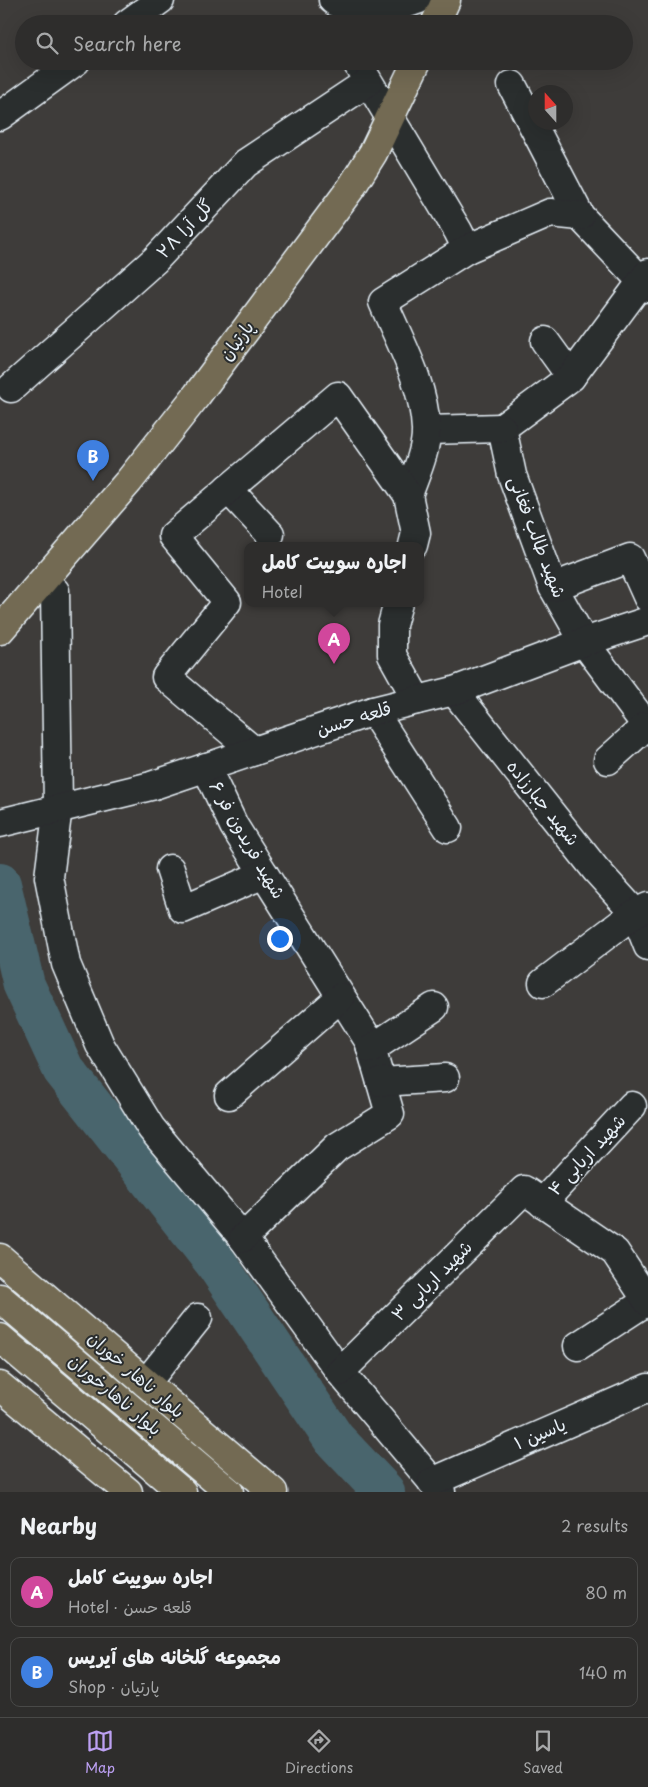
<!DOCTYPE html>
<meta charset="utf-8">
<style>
:root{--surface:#2e2d2c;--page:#363534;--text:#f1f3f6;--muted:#a7a8a9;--line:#494948;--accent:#bca0f2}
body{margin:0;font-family:"Playpen Sans","Playpen Sans Arabic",sans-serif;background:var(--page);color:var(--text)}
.compass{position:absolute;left:528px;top:85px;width:45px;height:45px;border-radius:50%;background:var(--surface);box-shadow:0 5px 20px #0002;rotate:339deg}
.you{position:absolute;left:279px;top:938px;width:18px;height:18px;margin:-12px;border:4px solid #fff;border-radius:50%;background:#1a73e8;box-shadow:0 0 0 8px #1a73e833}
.badge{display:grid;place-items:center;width:32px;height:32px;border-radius:50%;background:var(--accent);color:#fff;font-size:16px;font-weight:700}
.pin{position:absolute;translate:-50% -41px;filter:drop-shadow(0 1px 2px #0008)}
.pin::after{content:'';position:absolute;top:26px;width:18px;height:15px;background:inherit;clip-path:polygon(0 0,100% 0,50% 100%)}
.popup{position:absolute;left:244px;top:542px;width:180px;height:65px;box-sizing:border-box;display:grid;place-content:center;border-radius:10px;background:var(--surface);filter:drop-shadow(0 1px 4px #0005);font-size:16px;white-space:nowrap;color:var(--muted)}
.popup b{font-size:19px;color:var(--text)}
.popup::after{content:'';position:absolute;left:50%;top:100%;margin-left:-10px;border:10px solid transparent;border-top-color:var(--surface)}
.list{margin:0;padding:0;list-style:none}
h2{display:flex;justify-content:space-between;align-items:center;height:65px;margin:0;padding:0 20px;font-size:21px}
h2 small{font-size:16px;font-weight:400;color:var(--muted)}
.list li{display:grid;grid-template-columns:32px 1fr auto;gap:15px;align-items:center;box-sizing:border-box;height:70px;margin:0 10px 10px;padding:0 10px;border:1px solid var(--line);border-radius:10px}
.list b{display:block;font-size:19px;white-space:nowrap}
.list p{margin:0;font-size:16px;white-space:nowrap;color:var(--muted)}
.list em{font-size:16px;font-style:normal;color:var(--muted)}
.icon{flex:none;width:28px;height:28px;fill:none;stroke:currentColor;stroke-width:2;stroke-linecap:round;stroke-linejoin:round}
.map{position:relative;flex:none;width:648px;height:1492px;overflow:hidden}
.search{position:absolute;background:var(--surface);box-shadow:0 5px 20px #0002;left:15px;right:15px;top:15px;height:55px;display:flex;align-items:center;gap:12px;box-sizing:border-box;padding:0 18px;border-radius:28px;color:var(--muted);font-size:19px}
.sheet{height:225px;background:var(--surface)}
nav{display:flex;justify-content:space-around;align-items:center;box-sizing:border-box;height:70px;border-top:1px solid var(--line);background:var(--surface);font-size:14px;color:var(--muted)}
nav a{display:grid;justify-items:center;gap:2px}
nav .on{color:var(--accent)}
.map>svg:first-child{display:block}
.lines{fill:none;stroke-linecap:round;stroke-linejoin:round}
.river{stroke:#49656d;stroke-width:42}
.minor-casing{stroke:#e8f1f8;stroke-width:31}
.major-casing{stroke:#e8f1f8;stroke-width:31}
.minor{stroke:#2a2d2e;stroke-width:28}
.major{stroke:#736b52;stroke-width:28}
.labels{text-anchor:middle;stroke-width:4;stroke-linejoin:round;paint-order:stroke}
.street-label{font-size:18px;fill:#e8f1f8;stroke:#2a2d2e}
</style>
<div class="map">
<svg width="648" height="1492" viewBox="0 0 648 1492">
<rect width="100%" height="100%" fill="#3e3c3a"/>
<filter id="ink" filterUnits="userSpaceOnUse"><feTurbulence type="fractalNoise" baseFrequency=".02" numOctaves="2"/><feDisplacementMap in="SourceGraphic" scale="10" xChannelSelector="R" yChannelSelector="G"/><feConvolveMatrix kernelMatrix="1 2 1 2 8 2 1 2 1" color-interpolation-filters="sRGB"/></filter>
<g filter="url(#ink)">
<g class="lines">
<polyline class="river" points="0,884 24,985 63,1069 216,1263 334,1439 384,1492"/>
<g class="minor-casing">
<g id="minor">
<path d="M333,0C359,21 389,9 417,0"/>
<polyline points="127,24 160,0"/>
<polyline points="356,61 458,231 467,249"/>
<polyline points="512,85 580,216 648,288"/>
<polyline points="0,116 76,61"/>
<polyline points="545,341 571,377"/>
<polyline points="11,388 155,260 246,163 368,82"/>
<polyline points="502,428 512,475 553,587 584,642 648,728"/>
<polyline points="502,428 571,377 648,273"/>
<polyline points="427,430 502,428"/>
<polyline points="228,489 270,534"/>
<path d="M408,495C415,475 427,450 426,429C424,384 400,342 383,302L467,249L550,213L580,216"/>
<polyline points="553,587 630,558 648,598"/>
<polyline points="55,591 58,807 49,877 66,964 100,1045 151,1128 243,1238 340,1372 441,1492"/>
<polyline points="398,603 392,625 392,655 417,700"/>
<polyline points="454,691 596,870 635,913 648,946"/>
<polyline points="373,711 448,828"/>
<polyline points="254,751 166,677 227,602 173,536 338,396 408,495 416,533 413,545"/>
<polyline points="608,760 646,726"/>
<polyline points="206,767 234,826 369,1041 390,1114 337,1147 243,1238"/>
<polyline points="0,823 151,786 373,711 454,691 584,642 648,621"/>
<polyline points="170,869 183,909 264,874"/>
<polyline points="543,983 635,913 648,907"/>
<polyline points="371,1049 434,1007"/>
<polyline points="381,1082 445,1078"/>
<polyline points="229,1095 341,997"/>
<polyline points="542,1203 632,1106"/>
<polyline points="578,1346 647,1301"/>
<polyline points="340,1372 524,1190 615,1252 648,1302"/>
<polyline points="146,1383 198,1318"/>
<polyline points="432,1482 648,1388"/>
</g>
</g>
<g class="major-casing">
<g id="major">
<polyline points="435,24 446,0"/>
<polyline points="0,630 129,481 197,395 351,188 373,153 417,61"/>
<polyline points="0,1258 273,1492"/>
<polyline points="0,1298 229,1492"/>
<polyline points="0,1338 182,1492"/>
<polyline points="0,1386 128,1492"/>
</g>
</g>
<use href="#minor" class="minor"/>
<use href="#major" class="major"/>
</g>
</g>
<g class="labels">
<g class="street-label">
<text transform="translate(185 229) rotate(-47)" y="6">۲۸ گل آرا</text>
<text transform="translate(237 341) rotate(-53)" y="6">پارتیان</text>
<text transform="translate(537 537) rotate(69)" y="6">شهید طالب فغانی</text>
<text transform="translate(354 719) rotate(-17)" y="6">قلعه حسن</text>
<text transform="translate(543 803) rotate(51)" y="6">شهید جبارزاده</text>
<text transform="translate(247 840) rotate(60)" y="6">شهید فریدون فر ۶</text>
<text transform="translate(587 1155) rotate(-47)" y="6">شهید اربابی ۴</text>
<text transform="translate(432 1281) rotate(-45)" y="6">شهید اربابی ۳</text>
<text transform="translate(136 1375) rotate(41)" y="6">بلوار ناهار خوران</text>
<text transform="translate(115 1395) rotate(40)" y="6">بلوار ناهارخوران</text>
<text transform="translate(540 1434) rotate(-23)" y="6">یاسین ۱</text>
</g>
</g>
</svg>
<svg class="compass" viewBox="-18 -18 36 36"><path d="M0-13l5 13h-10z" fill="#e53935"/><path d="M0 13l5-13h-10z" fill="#a7a8a9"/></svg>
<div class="you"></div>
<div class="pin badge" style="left:334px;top:664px;background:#d1479c">A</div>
<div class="popup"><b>اجاره سوییت کامل</b>Hotel</div>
<div class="pin badge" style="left:93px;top:481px;background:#3f7fe0">B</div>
<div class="search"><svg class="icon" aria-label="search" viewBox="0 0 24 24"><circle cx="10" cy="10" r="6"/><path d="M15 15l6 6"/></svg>Search here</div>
</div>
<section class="sheet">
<h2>Nearby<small>2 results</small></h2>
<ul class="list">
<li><span class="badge" style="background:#d1479c">A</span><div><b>اجاره سوییت کامل</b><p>Hotel · قلعه حسن</p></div><em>80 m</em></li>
<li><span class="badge" style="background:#3f7fe0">B</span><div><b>مجموعه گلخانه های آیریس</b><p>Shop · پارتیان</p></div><em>140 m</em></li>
</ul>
</section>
<nav>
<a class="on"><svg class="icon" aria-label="map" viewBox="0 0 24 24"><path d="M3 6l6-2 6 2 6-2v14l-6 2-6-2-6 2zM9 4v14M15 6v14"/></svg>Map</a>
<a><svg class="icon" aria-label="directions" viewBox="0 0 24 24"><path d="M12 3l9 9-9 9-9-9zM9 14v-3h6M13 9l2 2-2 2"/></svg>Directions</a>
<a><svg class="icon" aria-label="saved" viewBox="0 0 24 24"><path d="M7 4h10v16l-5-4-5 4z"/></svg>Saved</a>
</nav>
